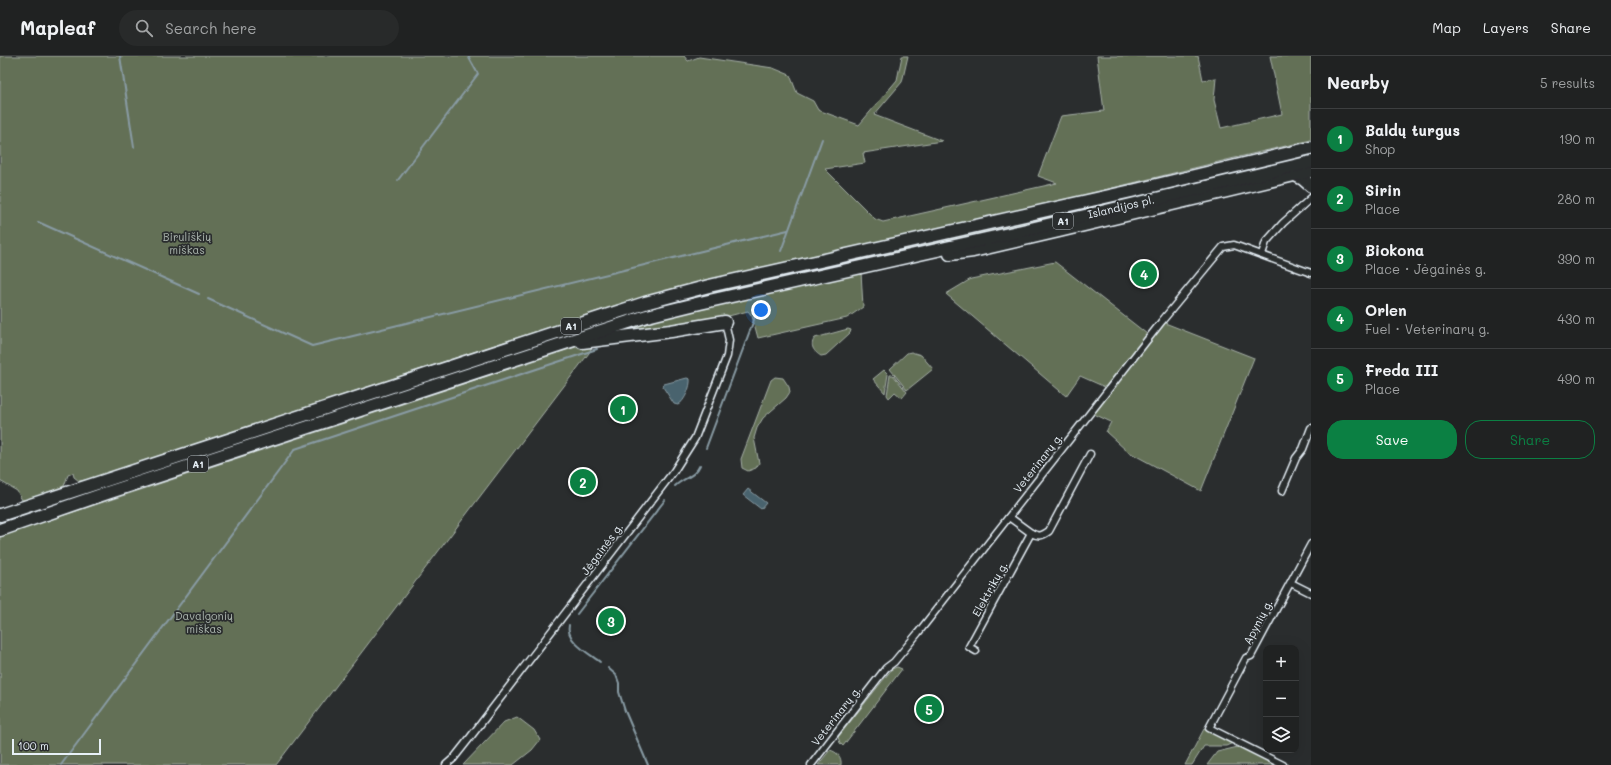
<!DOCTYPE html>
<meta charset="utf-8">
<style>
:root{--surface:#202222;--page:#282a2a;--text:#f1f3f6;--muted:#a2a4a5;--line:#3d3f40;--accent:#0b8043}
body{margin:0;font-family:Mali,sans-serif;background:var(--page);color:var(--text)}
.controls{position:absolute;right:12px;bottom:12px;display:grid;overflow:hidden;border-radius:8px;box-shadow:0 4px 16px #0002}
.controls button{width:36px;height:36px;display:grid;place-items:center;padding:0;border:0;border-bottom:1px solid var(--line);background:var(--surface);color:var(--text);font:20px sans-serif}
.scale{position:absolute;left:12px;bottom:10px;width:89px;box-sizing:border-box;padding-left:4px;border:2px solid #e8f1f8;border-top:0;font-size:11px;line-height:14px;white-space:nowrap;color:#e8f1f8;-webkit-text-stroke:3px #2a2d2e;paint-order:stroke}
.you{position:absolute;left:761px;top:254px;width:14px;height:14px;margin:-10px;border:3px solid #fff;border-radius:50%;background:#1a73e8;box-shadow:0 0 0 6px #1a73e833}
.badge{display:grid;place-items:center;width:26px;height:26px;border-radius:50%;background:var(--accent);color:#fff;font-size:13px;font-weight:700}
.pin{position:absolute;translate:-50% -50%;border:2px solid #fff;box-shadow:0 1px 4px #0006}
.list{margin:0;padding:0;list-style:none}
h2{display:flex;justify-content:space-between;align-items:center;height:52px;margin:0;padding:0 16px;font-size:17px}
h2 small{font-size:13px;font-weight:400;color:var(--muted)}
.list li{display:grid;grid-template-columns:26px 1fr auto;gap:12px;align-items:center;box-sizing:border-box;height:60px;padding:0 16px;border-top:1px solid var(--line)}
.list b{display:block;font-size:15px;white-space:nowrap}
.list p{margin:0;font-size:13px;white-space:nowrap;color:var(--muted)}
.list em{font-size:13px;font-style:normal;color:var(--muted)}
.actions{display:flex;gap:8px;padding:12px 16px}
.actions a{flex:1;padding:9px 0;border:1px solid var(--accent);border-radius:16px;text-align:center;font-size:14px;color:var(--accent)}
.actions .main{background:var(--accent);color:#fff}
.icon{flex:none;width:22px;height:22px;fill:none;stroke:currentColor;stroke-width:2;stroke-linecap:round;stroke-linejoin:round}
.map{position:relative;flex:none;width:1311px;height:709px;overflow:hidden}
header{display:flex;align-items:center;gap:24px;box-sizing:border-box;height:56px;padding:0 20px;background:var(--surface);border-bottom:1px solid var(--line)}
header strong{font-size:19px}
nav{display:flex;gap:22px;margin-inline-start:auto;font-size:14px}
.search{width:280px;height:36px;background:var(--page);display:flex;align-items:center;gap:10px;box-sizing:border-box;padding:0 14px;border-radius:22px;color:var(--muted);font-size:15px}
main{display:flex}
aside{flex:1;background:var(--surface)}
.map>svg:first-child{display:block}
.green{fill:#636f56;stroke:#a6b0a7}
.water{fill:#49646e;stroke:#899ca5}
.lines{fill:none;stroke-linecap:round;stroke-linejoin:round}
.stream{stroke:#899ca5;stroke-width:2}
.street-casing{stroke:#e8f1f8;stroke-width:9}
.highway-casing{stroke:#e8f1f8;stroke-width:15}
.street{stroke:#2a2d2e;stroke-width:6}
.highway{stroke:#2a2d2e;stroke-width:12}
.labels{text-anchor:middle;stroke-width:3.5;stroke-linejoin:round;paint-order:stroke}
.shield{fill:#2a2d2e;stroke:#afb6bb;stroke-width:1}
.shield-label{font-size:10px;font-weight:bold;fill:#e8f1f8}
.street-label{font-size:11px;fill:#e8f1f8;stroke:#2a2d2e}
.park-label{font-size:11px;fill:#acb6af;stroke:#2a2d2e}
</style>
<header>
<strong>Mapleaf</strong>
<div class="search"><svg class="icon" aria-label="search" viewBox="0 0 24 24"><circle cx="10" cy="10" r="6"/><path d="M15 15l6 6"/></svg>Search here</div>
<nav><a>Map</a><a>Layers</a><a>Share</a></nav>
</header>
<main>
<div class="map">
<svg width="1311" height="709" viewBox="0 0 1311 709">
<rect width="100%" height="100%" fill="#2a2d2e"/>
<filter id="ink" filterUnits="userSpaceOnUse"><feTurbulence type="fractalNoise" baseFrequency=".025" numOctaves="2"/><feDisplacementMap in="SourceGraphic" scale="8" xChannelSelector="R" yChannelSelector="G"/><feConvolveMatrix kernelMatrix="1 2 1 2 8 2 1 2 1" color-interpolation-filters="sRGB"/></filter>
<g filter="url(#ink)">
<g class="green">
<path d="M0,0H684L688,5L699,1L773,12L790,19L797,37L813,45L818,54L859,69L897,24L902,0H908L902,26L874,59L942,85L863,97L865,107L825,113L875,163L883,166L1057,127L1038,120L1061,60L1104,55L1097,0H1198L1203,24L1216,22L1214,44L1221,72L1282,58L1270,0H1311V84C1201,109 1093,138 983,163C860,190 737,214 616,249L86,424L79,425L74,421L73,417L68,419L64,430L32,442L22,444L17,435L0,425Z"/>
<polygon points="1311,95 1311,103 1220,125 762,228 33,458 30,452 660,247 932,184 1024,165"/>
<polygon points="1055,206 1147,278 1105,331 1080,320 1066,340 946,238 971,223"/>
<polygon points="861,216 863,251 847,262 758,282 752,260 748,255 717,263 604,280 667,261"/>
<polygon points="1165,267 1254,302 1201,435 1127,395 1106,376 1111,366 1094,358"/>
<path d="M848,273L851,274L850,277L826,299L821,300C814,296 809,289 815,282Z"/>
<polygon points="594,287 589,297 276,709 0,709 0,480 576,291"/>
<polygon points="911,296 921,299 933,313 907,334 890,313 907,297"/>
<polygon points="884,314 888,318 885,337 873,323"/>
<polygon points="890,319 893,319 907,336 902,342 895,336 889,342 887,339"/>
<polygon points="775,321 783,322 789,331 790,336 786,342 763,362 757,372 754,382 759,407 756,412 748,415 742,412 741,403 771,324"/>
<polygon points="897,611 902,613 843,690 840,687 838,681 892,613"/>
<polygon points="517,661 534,674 540,684 532,694 513,709 463,709 504,666"/>
<polygon points="1204,673 1233,687 1226,690 1204,690 1192,709 1185,709"/>
<polygon points="1238,691 1242,692 1275,709 1207,709 1217,696"/>
<path d="M830,694C837,696 842,701 841,709H818Z"/>
</g>
<g class="water">
<path d="M687,322L690,323C691,330 685,345 678,349L674,348L663,331L664,328Z"/>
<polygon points="748,433 766,447 761,453 743,439"/>
</g>
<g class="lines">
<g class="stream">
<polyline points="120,0 134,91"/>
<polyline points="398,124 478,18 468,0"/>
<polyline points="38,166 199,238"/>
<polyline points="781,195 822,83"/>
<polyline points="208,243 312,290 788,174"/>
<polyline points="706,392 761,245"/>
<path d="M675,430C683,422 695,421 700,409"/>
<polyline points="577,558 665,444"/>
<path d="M569,569C565,585 590,598 600,606"/>
<polyline points="608,612 616,619 619,627 619,636 625,655 648,709"/>
<polyline points="61,709 295,393 597,293"/>
</g>
<g class="street-casing">
<g id="street">
<polyline points="1262,198 1266,186 1283,167 1311,142"/>
<polyline points="1282,435 1296,402 1303,393 1311,372"/>
<path d="M1031,477C1039,481 1042,480 1049,475L1090,398"/>
<polyline points="1291,527 1311,537"/>
<polyline points="976,595 969,591 1031,477 1009,461"/>
<polyline points="446,709 454,702 469,683 674,415 695,382 727,300 729,284 725,266"/>
<polyline points="811,709 886,612 894,606 918,577 1162,265 1223,191 1234,189 1311,217"/>
<polyline points="1283,709 1209,672 1246,602 1251,600 1311,488"/>
</g>
</g>
<g class="highway-casing">
<g id="highway">
<polyline points="1295,119 1303,123 1311,130"/>
<polyline points="950,198 973,195 1059,175 1311,115"/>
<polyline points="582,286 671,275 725,266"/>
<polyline points="0,459 645,247 709,230 1136,134 1311,92"/>
<polyline points="0,474 107,437 647,260 700,247 1022,175 1311,106"/>
</g>
</g>
<use href="#street" class="street"/>
<use href="#highway" class="highway"/>
</g>
</g>
<g class="labels">
<g class="shield">
<rect x="1053" y="157" width="20" height="16" rx="3"/>
<rect x="561" y="262" width="20" height="16" rx="3"/>
<rect x="188" y="400" width="20" height="16" rx="3"/>
</g>
<g class="shield-label">
<text x="1063" y="169">A1</text>
<text x="571" y="274">A1</text>
<text x="198" y="412">A1</text>
</g>
<g class="street-label">
<text transform="translate(1121 151) rotate(-13)" y="4">Islandijos pl.</text>
<text transform="translate(1038 407) rotate(-52)" y="4">Veterinarų g.</text>
<text transform="translate(602 493) rotate(-53)" y="4">Jėgainės g.</text>
<text transform="translate(990 533) rotate(-61)" y="4">Elektrikų g.</text>
<text transform="translate(1258 566) rotate(-62)" y="4">Apynių g.</text>
<text transform="translate(836 660) rotate(-52)" y="4">Veterinarų g.</text>
</g>
<g class="park-label">
<text x="187" y="185">Biruliškių<tspan x="187" dy="13">miškas</tspan></text>
<text x="204" y="564">Davalgonių<tspan x="204" dy="13">miškas</tspan></text>
</g>
</g>
</svg>
<div class="controls">
<button>+</button>
<button>−</button>
<button><svg class="icon" aria-label="layers" viewBox="0 0 24 24"><path d="M12 4l9 5-9 5-9-5zM3 14l9 5 9-5"/></svg></button>
</div>
<div class="scale">100 m</div>
<div class="you"></div>
<div class="pin badge" style="left:623px;top:353px">1</div>
<div class="pin badge" style="left:583px;top:426px">2</div>
<div class="pin badge" style="left:611px;top:565px">3</div>
<div class="pin badge" style="left:1144px;top:218px">4</div>
<div class="pin badge" style="left:929px;top:653px">5</div>
</div>
<aside>
<h2>Nearby<small>5 results</small></h2>
<ul class="list">
<li><span class="badge">1</span><div><b>Baldų turgus</b><p>Shop</p></div><em>190 m</em></li>
<li><span class="badge">2</span><div><b>Sirin</b><p>Place</p></div><em>280 m</em></li>
<li><span class="badge">3</span><div><b>Biokona</b><p>Place · Jėgainės g.</p></div><em>390 m</em></li>
<li><span class="badge">4</span><div><b>Orlen</b><p>Fuel · Veterinarų g.</p></div><em>430 m</em></li>
<li><span class="badge">5</span><div><b>Freda III</b><p>Place</p></div><em>490 m</em></li>
</ul>
<div class="actions"><a class="main">Save</a><a>Share</a></div>
</aside>
</main>
